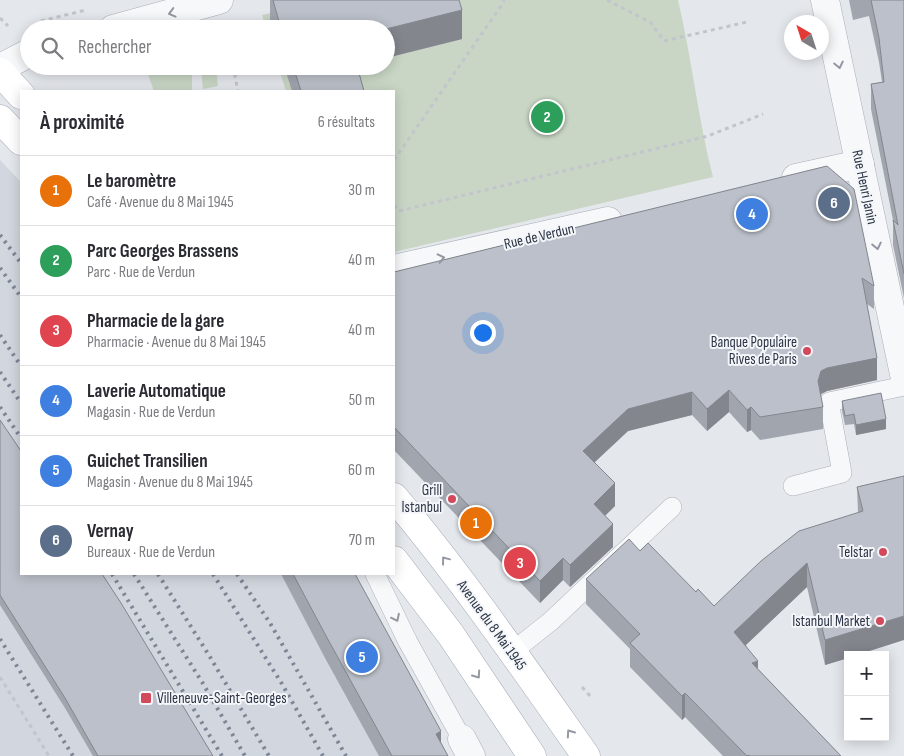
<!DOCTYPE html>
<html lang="fr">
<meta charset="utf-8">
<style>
:root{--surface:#fff;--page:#f2f2f3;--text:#2b2b33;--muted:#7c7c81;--line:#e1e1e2;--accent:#ea580c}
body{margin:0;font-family:"Sofia Sans Condensed",sans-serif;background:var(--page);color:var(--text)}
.controls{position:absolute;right:15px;bottom:15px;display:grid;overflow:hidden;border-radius:0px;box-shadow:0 2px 12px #0003}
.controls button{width:45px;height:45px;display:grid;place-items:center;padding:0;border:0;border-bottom:1px solid var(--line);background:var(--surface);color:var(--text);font:25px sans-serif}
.compass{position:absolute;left:784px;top:15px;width:45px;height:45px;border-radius:50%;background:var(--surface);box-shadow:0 2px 12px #0003;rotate:321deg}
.you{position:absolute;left:482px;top:332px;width:18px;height:18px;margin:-12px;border:4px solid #fff;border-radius:50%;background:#1a73e8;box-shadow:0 0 0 8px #1a73e833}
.badge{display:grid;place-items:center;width:32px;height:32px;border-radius:50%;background:var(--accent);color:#fff;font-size:16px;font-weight:700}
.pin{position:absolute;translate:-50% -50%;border:2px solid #fff;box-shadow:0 1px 5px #0006}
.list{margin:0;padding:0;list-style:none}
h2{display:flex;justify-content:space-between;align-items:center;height:65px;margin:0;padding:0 20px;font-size:21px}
h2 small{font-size:16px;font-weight:400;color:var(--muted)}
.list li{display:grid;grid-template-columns:32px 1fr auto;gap:15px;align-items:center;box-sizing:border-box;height:70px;padding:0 20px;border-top:1px solid var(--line)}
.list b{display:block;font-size:19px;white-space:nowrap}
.list p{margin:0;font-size:16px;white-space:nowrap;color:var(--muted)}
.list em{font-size:16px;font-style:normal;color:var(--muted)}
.icon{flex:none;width:28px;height:28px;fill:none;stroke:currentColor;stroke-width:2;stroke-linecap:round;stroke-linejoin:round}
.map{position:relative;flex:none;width:904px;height:756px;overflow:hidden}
.search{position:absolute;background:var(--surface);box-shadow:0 2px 12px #0003;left:20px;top:20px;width:375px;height:55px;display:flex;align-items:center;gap:12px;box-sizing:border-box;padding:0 18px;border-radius:28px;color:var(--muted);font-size:19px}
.panel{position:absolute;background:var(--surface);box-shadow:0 2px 12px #0003;left:20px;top:90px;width:375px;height:485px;border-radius:0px}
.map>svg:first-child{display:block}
.built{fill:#d2d6de}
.green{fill:#c9d6c5}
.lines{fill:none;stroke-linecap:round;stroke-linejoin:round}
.service-casing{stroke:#a9aeb7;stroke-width:20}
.minor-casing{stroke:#a9aeb7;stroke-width:29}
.primary-casing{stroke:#a3abb8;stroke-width:29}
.path{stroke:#c2c5cb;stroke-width:3;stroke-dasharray:4 4;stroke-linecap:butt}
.service{stroke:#f7f8fa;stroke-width:19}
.minor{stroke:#f7f8fa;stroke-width:28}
.primary{stroke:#fff;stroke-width:28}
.rail{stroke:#7d8696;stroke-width:4;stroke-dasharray:2.5 5;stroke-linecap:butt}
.wall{fill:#a1a5ae}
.shaded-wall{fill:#83868d}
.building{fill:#bbc0ca;stroke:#83868d}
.oneway{stroke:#9196a0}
.oneway2{stroke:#959aa2}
.poi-dot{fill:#d1495b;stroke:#f4f6f9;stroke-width:2}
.labels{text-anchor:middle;stroke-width:4;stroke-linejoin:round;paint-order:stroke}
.street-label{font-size:15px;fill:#2b3445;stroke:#f4f6f9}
.poi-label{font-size:15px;fill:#2b3445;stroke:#f4f6f9;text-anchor:end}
</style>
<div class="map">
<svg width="904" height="756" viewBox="0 0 904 756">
<rect width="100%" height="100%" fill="#e4e7ec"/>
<polygon class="built" points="0,160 21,182 21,574 342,574 439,756 0,756"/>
<g class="green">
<path d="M332,0H678C692,59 698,119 713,177L394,252V91H286L278,66H386V29H266L262,15Z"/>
<polygon points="145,66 192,66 192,91 154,91"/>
<polygon points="201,66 216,66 218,86 203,89"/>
</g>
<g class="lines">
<g class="service-casing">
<g id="service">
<polyline points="793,486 842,473 829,402 904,386"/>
<polyline points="375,574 408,642 462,739"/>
<polyline points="512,652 551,621 672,507"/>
</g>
</g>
<g class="minor-casing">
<g id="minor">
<polyline points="825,0 904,374"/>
<polyline points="113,29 219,0"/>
<polyline points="0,68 29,53"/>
<polyline points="796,178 860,164"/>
<polyline points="394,269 608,221"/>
<polyline points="462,739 471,756"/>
</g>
</g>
<g class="primary-casing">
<g id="primary">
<polyline points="0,72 21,95"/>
<polyline points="0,119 21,141"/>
<path d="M394,497C463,579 524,668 586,756"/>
<polyline points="394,560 451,635 532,756"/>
</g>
</g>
<g class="path">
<polyline points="607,0 650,22 664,41 747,22"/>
<polyline points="0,18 8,26"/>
<polyline points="41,21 86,10"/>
<polyline points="233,66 238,91"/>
<polyline points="394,160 501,6 504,0"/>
<polyline points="394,205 399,211 708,136 763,114"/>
<polyline points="0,677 49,756"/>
<polyline points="582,687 592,698"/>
</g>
<use href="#service" class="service"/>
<use href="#minor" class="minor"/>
<use href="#primary" class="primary"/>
<g class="rail">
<polyline points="0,235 21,263"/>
<polyline points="0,268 21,297"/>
<polyline points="0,335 21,366"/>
<polyline points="0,372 21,403"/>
<polyline points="0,407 21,438"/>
<polyline points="112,574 222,756"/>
<polyline points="134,574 202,682 245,756"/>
<polyline points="158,574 210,657 269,756"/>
<polyline points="213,574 282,684 323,756"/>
<polyline points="237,574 270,623 346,756"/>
<polyline points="0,639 73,756"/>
</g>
</g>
<g class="wall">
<polygon points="270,0 459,0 462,39 386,58 386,29 273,29 270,19"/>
<polygon points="849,0 904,0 904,298 893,245 893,220 871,109 871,84 882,82 879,62 869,16 853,20"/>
<polygon points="284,66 357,66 364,91 292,91"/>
<polygon points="827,166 874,286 874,309 867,304 877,380 827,391 821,394 821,396 823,407 823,429 760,440 751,430 747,432 729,412 707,431 692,415 628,431 595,462 615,506 605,516 613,547 570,587 563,580 540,603 394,450 394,272"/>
<polygon points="842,401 886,429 856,435 854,424 845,425 842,411"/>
<polygon points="0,420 213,756 93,756 65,708 0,605"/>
<polygon points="904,476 848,655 848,658 825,665 807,587 746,645 758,669 841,756 723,756 685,717 682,720 630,667 630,649 586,604 586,579 640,551 696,592 714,606 858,513 857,487"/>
<polygon points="281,574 355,574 448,756 379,756 325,658"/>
</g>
<g class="shaded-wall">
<polygon points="462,10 462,39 386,58 386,29"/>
<polygon points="877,358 877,380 827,391 821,394 818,404 818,381 821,371 827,368"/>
<polygon points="729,390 729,412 707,431 707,409"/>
<polygon points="692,392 692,415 628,431 583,473 583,451 628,409"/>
<polygon points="751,407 751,430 747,432 747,410"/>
<polygon points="886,419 886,429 856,435 856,425"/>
<polygon points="615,483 615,506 594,526 594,504"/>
<polygon points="613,524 613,547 570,587 570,565"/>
<polygon points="563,558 563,580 540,603 540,581"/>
<polygon points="807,563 807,587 734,656 734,632"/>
<polygon points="904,616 904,640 857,655 848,655 848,658 825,665 825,640"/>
<polygon points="758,661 758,685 752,663"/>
<polygon points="685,693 685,717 682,720 682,696"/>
<polygon points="441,731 441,754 436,734"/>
</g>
<g class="building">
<polygon points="273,0 459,0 462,10 386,29 281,29"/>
<polygon points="871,0 904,0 904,274 893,220 898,225 871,84 884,82 879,38"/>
<polygon points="293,66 357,66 364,91 301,91"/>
<polygon points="827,166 854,189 874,286 862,278 877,358 827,368 821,371 818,381 823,407 760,417 751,407 747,410 729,390 707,409 692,392 628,409 583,451 615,483 594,504 613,524 570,565 563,558 540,581 394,427 394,272"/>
<polygon points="881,393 886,419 856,425 854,414 845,416 842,401"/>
<polygon points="0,420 21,451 21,574 102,574 121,603 213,756 98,756 65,698 0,595"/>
<polygon points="904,476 904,616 825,640 807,563 734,632 758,661 752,663 841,756 749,756 749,755 747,756 685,693 682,696 630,643 640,634 586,579 629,539 640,551 648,543 696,592 698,589 714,606 761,561 799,531 863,511 857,487"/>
<polygon points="293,574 355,574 441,731 436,734 448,756 392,756 325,634"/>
</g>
<defs><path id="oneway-chevron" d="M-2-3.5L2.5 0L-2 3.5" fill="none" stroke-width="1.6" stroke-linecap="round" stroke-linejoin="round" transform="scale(1.25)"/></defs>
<g class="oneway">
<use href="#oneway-chevron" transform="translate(172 13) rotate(165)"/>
<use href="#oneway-chevron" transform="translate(839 65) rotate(78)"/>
<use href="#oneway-chevron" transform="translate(877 246) rotate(78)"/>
<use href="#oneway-chevron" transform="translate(441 258) rotate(-13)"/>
<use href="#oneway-chevron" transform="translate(396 618) rotate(64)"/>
</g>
<g class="oneway2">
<use href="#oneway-chevron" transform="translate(445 560) rotate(-127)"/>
<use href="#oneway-chevron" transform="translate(477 675) rotate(55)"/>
<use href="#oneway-chevron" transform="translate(570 733) rotate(-125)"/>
</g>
<g class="poi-dot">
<circle cx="807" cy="351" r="5"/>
<circle cx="452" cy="499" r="5"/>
<circle cx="883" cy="552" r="5"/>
<circle cx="880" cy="621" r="5"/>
<rect x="140" y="692" width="12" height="12" rx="2.5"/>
</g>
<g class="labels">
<g class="street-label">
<text transform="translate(865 187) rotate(78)" y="5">Rue Henri Janin</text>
<text transform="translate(539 236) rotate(-13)" y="5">Rue de Verdun</text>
<text transform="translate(492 625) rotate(54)" y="5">Avenue du 8 Mai 1945</text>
</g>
<g class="poi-label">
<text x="797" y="347">Banque Populaire<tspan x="797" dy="17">Rives de Paris</tspan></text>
<text x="442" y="495">Grill<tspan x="442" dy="17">Istanbul</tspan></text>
<text x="873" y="557">Telstar</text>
<text x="870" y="626">Istanbul Market</text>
<text x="157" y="703" text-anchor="start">Villeneuve-Saint-Georges</text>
</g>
</g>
</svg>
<div class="controls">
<button>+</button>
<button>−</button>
</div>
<svg class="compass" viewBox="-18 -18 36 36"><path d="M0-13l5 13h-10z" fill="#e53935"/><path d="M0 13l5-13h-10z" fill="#7c7c81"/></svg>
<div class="you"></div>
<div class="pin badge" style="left:476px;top:523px;background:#e8710a">1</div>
<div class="pin badge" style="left:547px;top:117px;background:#2e9e5b">2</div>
<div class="pin badge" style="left:520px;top:563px;background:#e0444e">3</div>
<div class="pin badge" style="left:752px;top:214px;background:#3f7fe0">4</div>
<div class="pin badge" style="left:362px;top:657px;background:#3f7fe0">5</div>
<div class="pin badge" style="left:834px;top:203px;background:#5c6f8a">6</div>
<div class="search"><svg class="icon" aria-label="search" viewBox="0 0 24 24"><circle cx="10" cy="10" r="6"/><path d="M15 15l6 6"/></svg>Rechercher</div>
<section class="panel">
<h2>À proximité<small>6 résultats</small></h2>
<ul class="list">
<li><span class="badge" style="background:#e8710a">1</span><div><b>Le baromètre</b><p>Café · Avenue du 8 Mai 1945</p></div><em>30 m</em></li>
<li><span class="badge" style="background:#2e9e5b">2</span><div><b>Parc Georges Brassens</b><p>Parc · Rue de Verdun</p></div><em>40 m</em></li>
<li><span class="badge" style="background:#e0444e">3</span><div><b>Pharmacie de la gare</b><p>Pharmacie · Avenue du 8 Mai 1945</p></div><em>40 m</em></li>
<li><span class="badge" style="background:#3f7fe0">4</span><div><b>Laverie Automatique</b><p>Magasin · Rue de Verdun</p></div><em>50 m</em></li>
<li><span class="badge" style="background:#3f7fe0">5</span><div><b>Guichet Transilien</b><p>Magasin · Avenue du 8 Mai 1945</p></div><em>60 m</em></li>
<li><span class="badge" style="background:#5c6f8a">6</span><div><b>Vernay</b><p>Bureaux · Rue de Verdun</p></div><em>70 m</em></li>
</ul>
</section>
</div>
